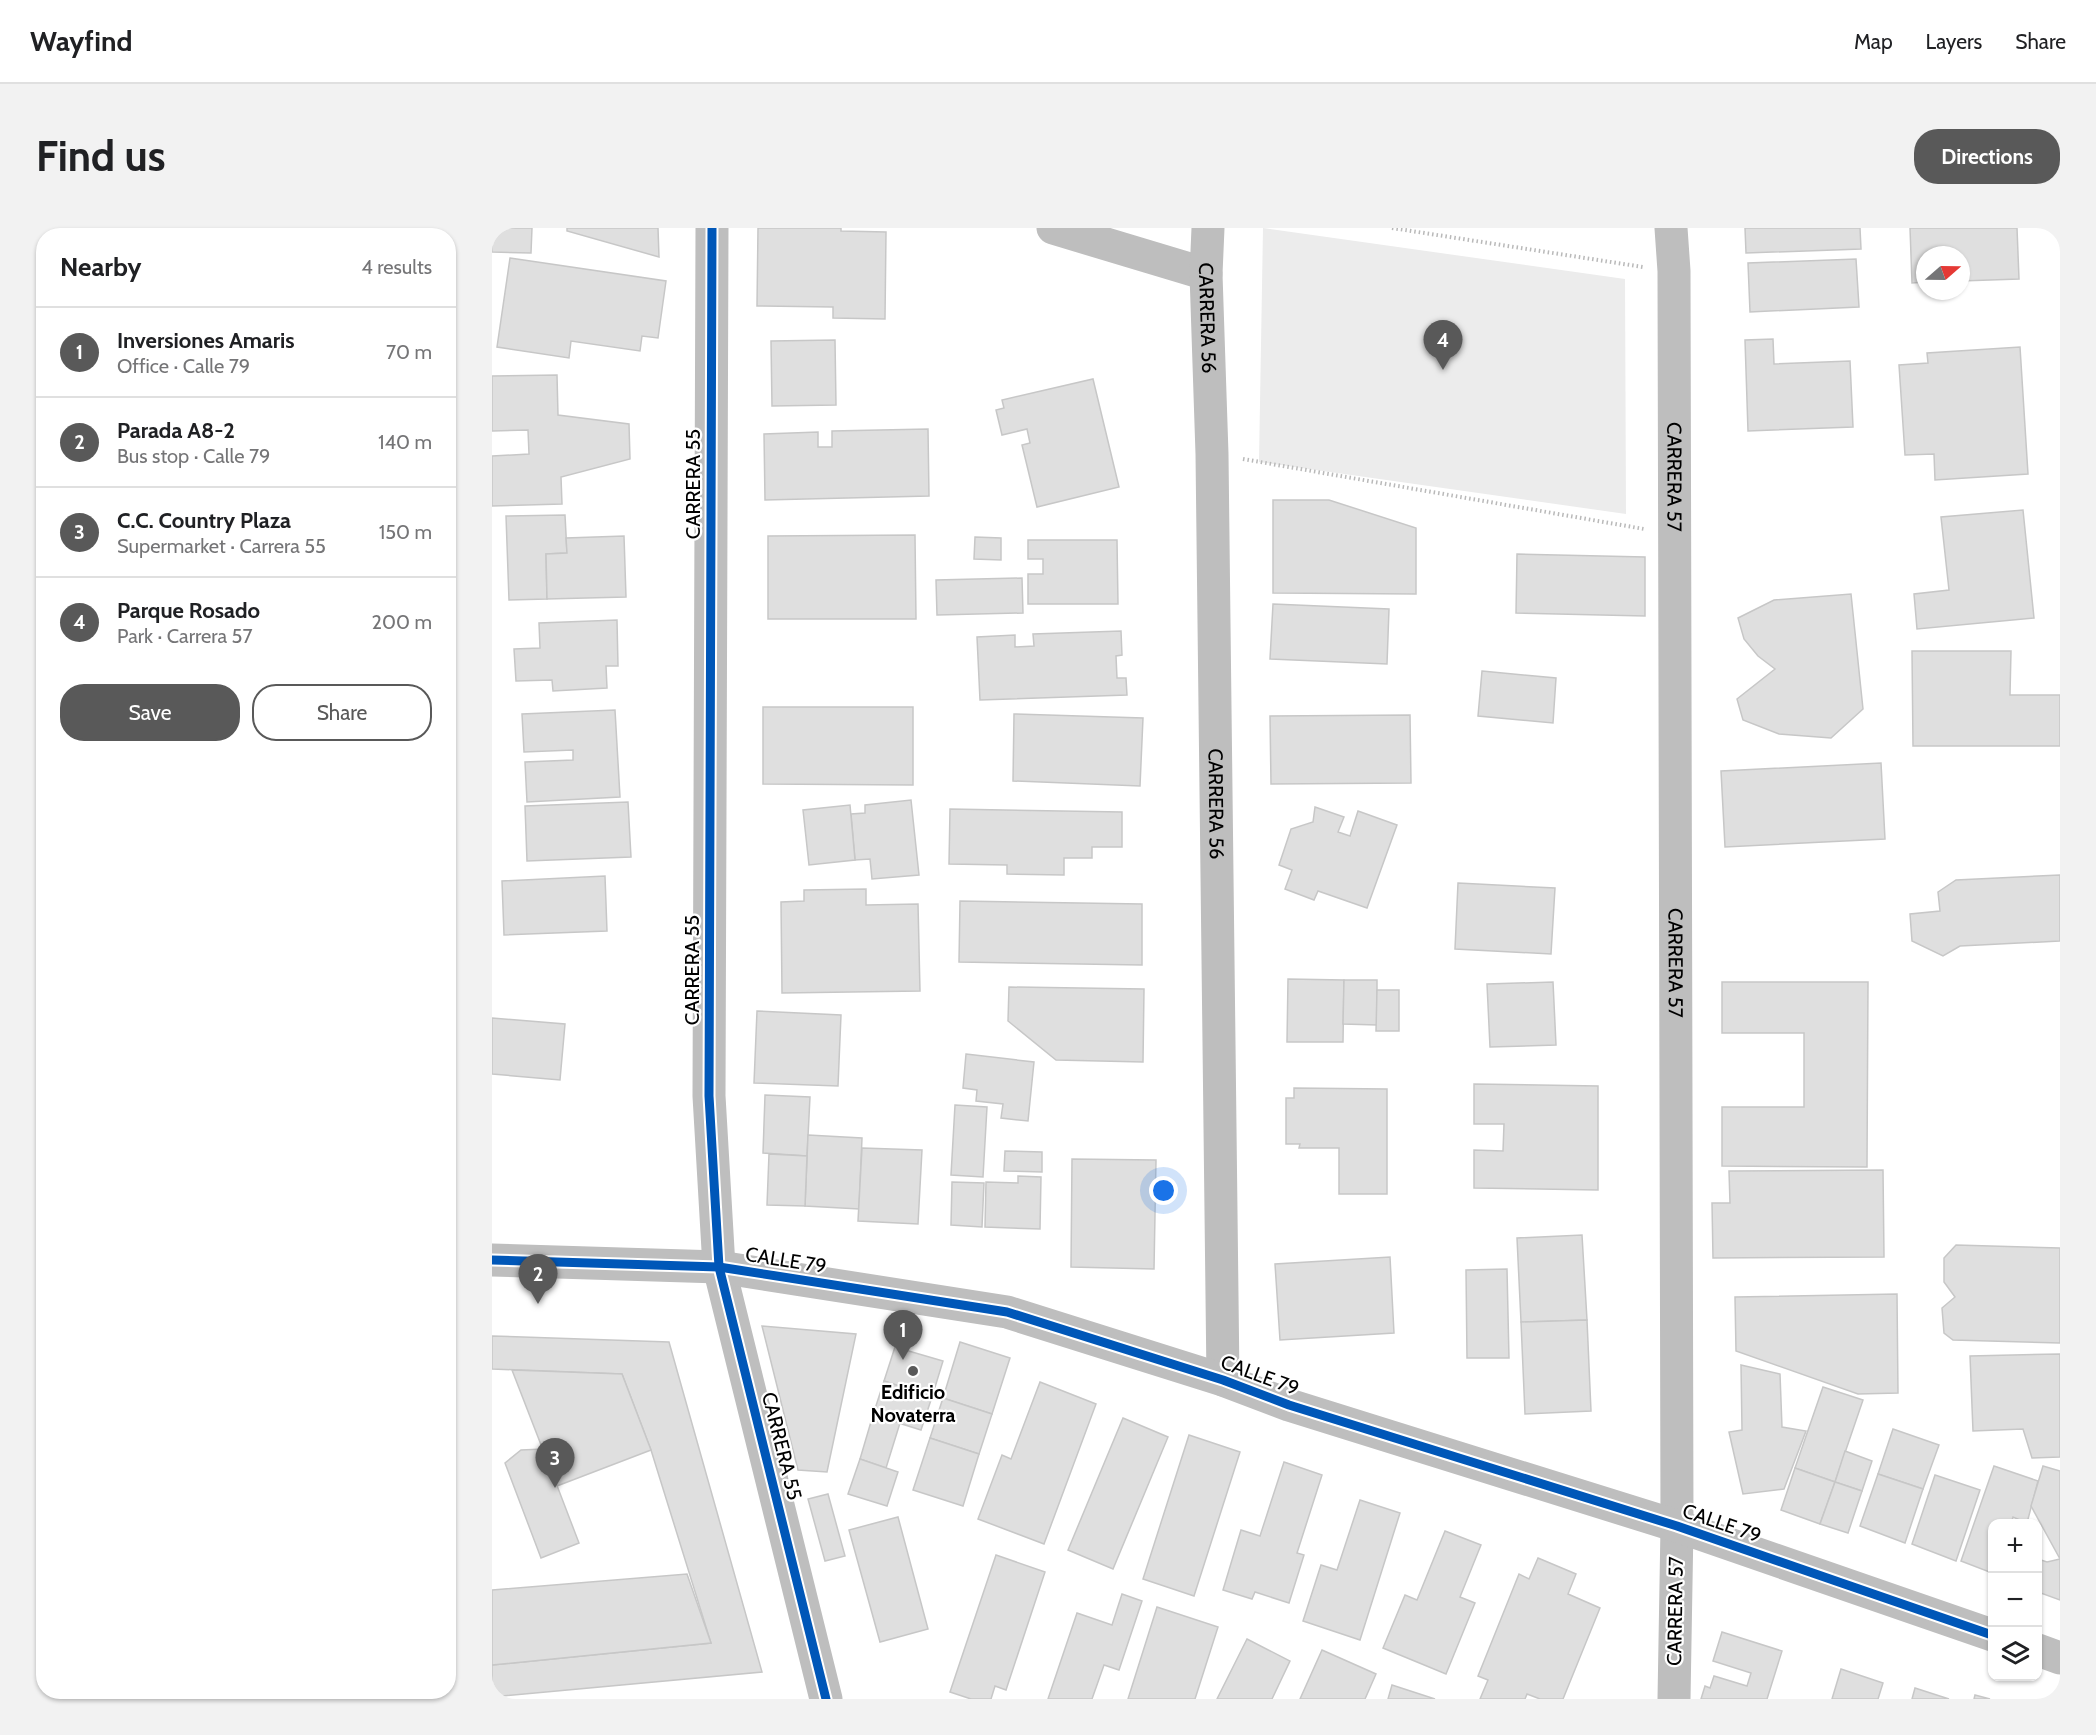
<!DOCTYPE html>
<meta charset="utf-8">
<style>
:root{--surface:#fff;--page:#f2f2f2;--text:#202124;--muted:#757577;--line:#e0e0e0;--accent:#595959}
body{margin:0;font-family:Cabin,sans-serif;background:var(--page);color:var(--text)}
.controls{position:absolute;right:18px;bottom:18px;display:grid;overflow:hidden;border-radius:12px;box-shadow:0 2px 4px #0004}
.controls button{width:54px;height:54px;display:grid;place-items:center;padding:0;border:0;border-bottom:2px solid var(--line);background:var(--surface);color:var(--text);font:30px sans-serif}
.compass{position:absolute;left:1424px;top:18px;width:54px;height:54px;border-radius:50%;background:var(--surface);box-shadow:0 2px 4px #0004;rotate:70deg}
.you{position:absolute;left:672px;top:963px;width:21px;height:21px;margin:-15px;border:4px solid #fff;border-radius:50%;background:#1a73e8;box-shadow:0 0 0 9px #1a73e833}
.badge{display:grid;place-items:center;width:39px;height:39px;border-radius:50%;background:var(--accent);color:#fff;font-size:20px;font-weight:700}
.pin{position:absolute;translate:-50% -50px;filter:drop-shadow(0 2px 3px #0008)}
.pin::after{content:'';position:absolute;top:32px;width:21px;height:18px;background:inherit;clip-path:polygon(0 0,100% 0,50% 100%)}
.list{margin:0;padding:0;list-style:none}
h2{display:flex;justify-content:space-between;align-items:center;height:78px;margin:0;padding:0 24px;font-size:26px}
h2 small{font-size:20px;font-weight:400;color:var(--muted)}
.list li{display:grid;grid-template-columns:39px 1fr auto;gap:18px;align-items:center;box-sizing:border-box;height:90px;padding:0 24px;border-top:2px solid var(--line)}
.list b{display:block;font-size:22px;white-space:nowrap}
.list p{margin:0;font-size:20px;white-space:nowrap;color:var(--muted)}
.list em{font-size:20px;font-style:normal;color:var(--muted)}
.actions{display:flex;gap:12px;padding:18px 24px}
.actions a{flex:1;padding:14px 0;border:2px solid var(--accent);border-radius:24px;text-align:center;font-size:21px;color:var(--accent)}
.actions .main{background:var(--accent);color:#fff}
.icon{flex:none;width:33px;height:33px;fill:none;stroke:currentColor;stroke-width:2;stroke-linecap:round;stroke-linejoin:round}
.map{position:relative;flex:none;width:1568px;height:1471px;overflow:hidden;border-radius:24px}
header{display:flex;align-items:center;gap:36px;box-sizing:border-box;height:84px;padding:0 30px;background:var(--surface);border-bottom:2px solid var(--line)}
header strong{font-size:28px}
nav{display:flex;gap:33px;margin-inline-start:auto;font-size:21px}
.intro{display:flex;align-items:center;justify-content:space-between;box-sizing:border-box;height:144px;padding:0 36px}
h1{margin:0;font-size:42px}
.button{padding:15px 27px;border-radius:24px;background:var(--accent);color:#fff;font-size:21px;font-weight:700}
main{display:flex;gap:36px;padding:0 36px}
aside{flex:1;background:var(--surface);border-radius:24px;box-shadow:0 2px 4px #0004}
.map>svg:first-child{display:block}
.green{fill:#ececec}
.building{fill:#dfdfdf;stroke:#c7c7c7;stroke-width:1.5}
.lines{fill:none;stroke-linecap:round;stroke-linejoin:round}
.path{stroke:#b9b9b9;stroke-width:4;stroke-dasharray:1.5 3;stroke-linecap:butt}
.minor{stroke:#bebebe;stroke-width:33}
.cycleway-casing{stroke:#fff;stroke-width:13}
.cycleway{stroke:#0057b8;stroke-width:9}
.poi-dot{fill:#595959;stroke:#fff;stroke-width:2}
.labels{text-anchor:middle;stroke-width:4.5;stroke-linejoin:round;paint-order:stroke}
.street-label{font-size:20px;fill:#000;stroke:#fff}
.poi-label{font-size:20px;font-weight:bold;fill:#000;stroke:#fff}
</style>
<header>
<strong>Wayfind</strong>
<nav><a>Map</a><a>Layers</a><a>Share</a></nav>
</header>
<div class="intro"><h1>Find us</h1><a class="button">Directions</a></div>
<main>
<aside>
<h2>Nearby<small>4 results</small></h2>
<ul class="list">
<li><span class="badge">1</span><div><b>Inversiones Amaris</b><p>Office · Calle 79</p></div><em>70 m</em></li>
<li><span class="badge">2</span><div><b>Parada A8-2</b><p>Bus stop · Calle 79</p></div><em>140 m</em></li>
<li><span class="badge">3</span><div><b>C.C. Country Plaza</b><p>Supermarket · Carrera 55</p></div><em>150 m</em></li>
<li><span class="badge">4</span><div><b>Parque Rosado</b><p>Park · Carrera 57</p></div><em>200 m</em></li>
</ul>
<div class="actions"><a class="main">Save</a><a>Share</a></div>
</aside>
<div class="map">
<svg width="1568" height="1471" viewBox="0 0 1568 1471">
<rect width="100%" height="100%" fill="#fff"/>
<polygon class="green" points="771,0 1133,51 1134,286 767,234"/>
<g class="building">
<polygon points="0,0 40,0 39,25 0,24"/>
<polygon points="75,0 166,0 167,29 75,3"/>
<polygon points="266,0 349,0 349,3 394,4 393,91 341,90 341,79 265,78"/>
<polygon points="1253,0 1368,0 1369,21 1254,25"/>
<polygon points="1418,0 1525,0 1527,51 1469,53 1469,27 1433,27 1433,54 1420,55"/>
<polygon points="18,30 174,53 166,110 150,108 148,123 79,113 77,130 5,119"/>
<polygon points="1364,31 1367,79 1258,84 1256,35"/>
<polygon points="1281,111 1282,136 1358,133 1361,199 1256,203 1253,112"/>
<polygon points="343,112 344,177 280,178 279,113"/>
<polygon points="1528,119 1536,246 1443,252 1442,226 1413,227 1407,137 1436,135 1435,125"/>
<polygon points="65,147 66,187 137,196 138,231 69,249 70,276 0,278 0,228 37,226 36,202 0,203 0,148"/>
<polygon points="601,151 627,259 545,279 530,217 538,215 535,201 510,207 504,182 512,180 510,172"/>
<polygon points="436,201 437,268 273,272 272,206 326,204 326,219 340,219 340,203"/>
<polygon points="781,272 837,272 924,300 924,366 781,365"/>
<polygon points="1531,282 1542,390 1425,401 1422,366 1457,362 1449,289"/>
<polygon points="73,287 75,325 54,326 55,371 17,372 14,288"/>
<polygon points="423,307 424,391 276,391 276,308"/>
<polygon points="132,308 134,369 55,371 54,326 75,325 74,310"/>
<polygon points="483,309 509,310 509,332 482,331"/>
<polygon points="536,312 625,312 626,376 536,376 536,346 551,346 551,331 536,331"/>
<polygon points="1025,326 1153,329 1153,388 1024,385"/>
<polygon points="530,350 531,385 445,387 444,352"/>
<polygon points="1359,366 1371,481 1339,510 1287,506 1251,492 1245,471 1283,441 1266,428 1252,411 1246,390 1282,372"/>
<polygon points="781,376 897,381 895,436 778,431"/>
<polygon points="125,392 126,438 114,438 115,460 61,463 60,452 24,453 22,421 48,420 47,395"/>
<polygon points="629,403 630,427 624,428 625,450 634,450 635,467 488,472 485,409 523,407 523,419 542,418 541,406"/>
<polygon points="1420,423 1519,423 1518,467 1568,467 1568,518 1421,518"/>
<polygon points="990,443 1064,450 1061,495 986,488"/>
<polygon points="271,479 421,479 421,557 271,556"/>
<polygon points="123,482 128,569 35,574 33,534 81,532 81,522 32,524 30,486"/>
<polygon points="522,486 651,490 648,558 521,553"/>
<polygon points="918,487 919,555 779,556 778,488"/>
<polygon points="1389,535 1393,611 1233,619 1229,543"/>
<polygon points="419,572 427,647 380,651 378,631 363,632 359,586 373,585 373,577"/>
<polygon points="136,574 139,629 35,633 33,578"/>
<polygon points="358,577 363,632 317,637 311,582"/>
<polygon points="823,579 852,589 846,604 858,608 866,583 905,597 875,680 826,663 822,672 793,661 800,642 787,637 799,601 821,594"/>
<polygon points="458,581 630,584 630,619 600,619 600,630 572,630 572,647 515,646 515,637 457,636"/>
<polygon points="1568,647 1568,713 1468,718 1451,728 1420,713 1418,686 1448,683 1446,664 1464,652"/>
<polygon points="113,648 115,703 12,707 10,653"/>
<polygon points="966,655 1063,660 1059,726 963,721"/>
<polygon points="374,661 374,677 426,676 428,763 290,765 289,674 312,673 312,662"/>
<polygon points="468,673 650,676 650,737 467,734"/>
<polygon points="796,751 852,752 851,814 795,814"/>
<polygon points="852,752 885,752 885,797 851,796"/>
<polygon points="1061,754 1064,817 998,819 995,756"/>
<polygon points="1230,754 1376,754 1375,939 1230,938 1230,879 1312,879 1312,805 1230,805"/>
<polygon points="517,759 652,761 651,834 564,832 516,793"/>
<polygon points="885,762 907,762 907,803 884,803"/>
<polygon points="265,783 349,787 346,858 262,855"/>
<polygon points="0,790 73,796 68,852 0,846"/>
<polygon points="474,826 542,834 536,893 509,890 511,876 484,873 485,862 471,860"/>
<polygon points="982,856 1106,858 1106,962 982,960 982,922 1011,923 1012,896 982,896"/>
<polygon points="802,860 895,861 895,966 847,966 847,920 807,920 808,916 794,916 794,870 802,870"/>
<polygon points="273,867 318,869 315,928 271,925"/>
<polygon points="463,877 495,879 491,949 459,947"/>
<polygon points="316,907 370,910 367,981 313,978"/>
<polygon points="370,920 430,922 426,996 366,993"/>
<polygon points="513,923 550,924 550,944 512,943"/>
<polygon points="277,926 315,928 313,978 275,977"/>
<polygon points="580,931 664,932 662,1041 579,1039"/>
<polygon points="1391,942 1392,1029 1221,1030 1220,975 1238,975 1237,943"/>
<polygon points="526,948 549,949 548,1001 493,999 494,954 526,955"/>
<polygon points="460,954 492,955 490,999 459,997"/>
<polygon points="1090,1007 1095,1092 1029,1094 1025,1010"/>
<polygon points="1464,1017 1568,1020 1568,1115 1461,1112 1452,1105 1450,1080 1463,1069 1452,1054 1452,1030"/>
<polygon points="898,1029 902,1105 788,1112 783,1036"/>
<polygon points="1015,1041 1017,1130 975,1130 974,1042"/>
<polygon points="1405,1066 1406,1165 1366,1166 1244,1123 1243,1069"/>
<polygon points="1095,1092 1099,1183 1033,1186 1029,1094"/>
<polygon points="270,1098 364,1106 335,1244 306,1242"/>
<polygon points="0,1108 177,1114 270,1444 0,1469 0,1437 219,1415 159,1222 130,1146 0,1141"/>
<polygon points="468,1114 518,1130 500,1186 451,1170"/>
<polygon points="403,1119 451,1133 440,1169 392,1153"/>
<polygon points="1568,1126 1568,1229 1540,1230 1531,1201 1481,1203 1478,1128"/>
<polygon points="1249,1137 1288,1146 1290,1199 1314,1203 1292,1261 1251,1266 1237,1204 1250,1202"/>
<polygon points="20,1142 130,1146 159,1222 65,1258"/>
<polygon points="392,1153 440,1169 429,1202 381,1187"/>
<polygon points="548,1154 604,1176 552,1316 486,1291 510,1227 519,1231"/>
<polygon points="1331,1159 1371,1172 1343,1254 1303,1240"/>
<polygon points="451,1170 500,1186 487,1226 438,1210"/>
<polygon points="381,1187 408,1195 394,1240 368,1231"/>
<polygon points="631,1190 676,1209 621,1341 576,1322"/>
<polygon points="1401,1201 1447,1217 1431,1261 1386,1246"/>
<polygon points="697,1207 748,1224 702,1368 651,1351"/>
<polygon points="438,1210 487,1226 471,1278 421,1262"/>
<polygon points="51,1221 87,1315 49,1330 13,1235 29,1222"/>
<polygon points="1353,1223 1380,1233 1370,1263 1343,1254"/>
<polygon points="368,1231 406,1244 395,1278 356,1266"/>
<polygon points="792,1234 830,1247 805,1325 812,1327 797,1375 763,1364 760,1371 731,1362 749,1302 768,1308"/>
<polygon points="1502,1238 1546,1253 1535,1295 1521,1289 1519,1296 1500,1296 1500,1345 1469,1333"/>
<polygon points="1551,1238 1568,1243 1568,1372 1546,1364 1546,1331 1555,1334 1568,1331 1539,1278"/>
<polygon points="1303,1240 1343,1254 1328,1296 1289,1282"/>
<polygon points="1386,1246 1431,1261 1413,1315 1368,1298"/>
<polygon points="1443,1247 1488,1262 1464,1333 1420,1316"/>
<polygon points="1343,1254 1370,1263 1356,1305 1328,1296"/>
<polygon points="336,1266 353,1328 333,1333 316,1271"/>
<polygon points="868,1272 908,1285 868,1412 811,1393 829,1337 845,1342"/>
<polygon points="406,1289 436,1401 388,1414 357,1302"/>
<polygon points="953,1303 989,1317 968,1369 983,1375 954,1446 891,1420 913,1367 925,1372"/>
<polygon points="504,1327 553,1344 514,1462 503,1458 499,1471 479,1471 458,1464"/>
<polygon points="1046,1330 1084,1346 1076,1366 1108,1380 1071,1471 1048,1471 1035,1466 1033,1471 988,1471 996,1452 986,1448 1027,1346 1037,1351"/>
<polygon points="195,1346 219,1415 0,1437 0,1362"/>
<polygon points="630,1366 650,1373 627,1442 612,1437 600,1471 556,1471 585,1385 620,1397"/>
<polygon points="665,1379 726,1399 703,1471 636,1471"/>
<polygon points="1230,1404 1290,1423 1275,1471 1209,1471 1213,1458 1218,1460 1222,1448 1255,1458 1259,1445 1221,1433"/>
<polygon points="755,1411 798,1433 780,1471 725,1471"/>
<polygon points="830,1422 884,1446 873,1471 808,1471"/>
<polygon points="1349,1441 1391,1455 1386,1471 1340,1471"/>
<polygon points="900,1457 943,1471 896,1471"/>
<polygon points="1423,1460 1457,1471 1420,1471"/>
<polygon points="1483,1467 1498,1471 1482,1471"/>
</g>
<g class="lines">
<g class="path">
<polyline points="900,0 1151,39"/>
<polyline points="751,231 1152,301"/>
</g>
<g class="minor">
<polyline points="220,0 217,868 227,1039 334,1471"/>
<polyline points="561,0 714,46"/>
<path id="s1" d="M716,0L714,46L720,226L731,1152"/>
<path id="s2" d="M1179,0L1182,43L1185,1298L1182,1471"/>
<polyline points="0,1032 227,1039 515,1084 731,1152 797,1177 1185,1298 1500,1407"/>
<polyline points="1546,1422 1568,1430"/>
</g>
<g class="cycleway-casing">
<g id="cycleway">
<polyline points="220,0 217,868 227,1039 334,1471"/>
<polyline points="0,1032 227,1039 515,1084 731,1152 797,1177 1185,1298 1500,1407"/>
</g>
</g>
<use href="#cycleway" class="cycleway"/>
</g>
<circle class="poi-dot" cx="421" cy="1143" r="6"/>
<g class="labels">
<g class="street-label">
<text dy="7" stroke="none"><textPath href="#s1" startOffset="90">CARRERA 56</textPath></text>
<text dy="7" stroke="none"><textPath href="#s2" startOffset="249">CARRERA 57</textPath></text>
<text transform="translate(201 256) rotate(-90)" y="7">CARRERA 55</text>
<text dy="7" stroke="none"><textPath href="#s1" startOffset="576">CARRERA 56</textPath></text>
<text dy="7" stroke="none"><textPath href="#s2" startOffset="735">CARRERA 57</textPath></text>
<text transform="translate(200 742) rotate(-90)" y="7">CARRERA 55</text>
<text transform="translate(294 1032) rotate(9)" y="7">CALLE 79</text>
<text transform="translate(768 1147) rotate(20)" y="7">CALLE 79</text>
<text transform="translate(290 1218) rotate(76)" y="7">CARRERA 55</text>
<text transform="translate(1230 1295) rotate(19)" y="7">CALLE 79</text>
<text transform="translate(1183 1383) rotate(-89)" y="7">CARRERA 57</text>
</g>
<g class="poi-label">
<text x="421" y="1171">Edificio<tspan x="421" dy="23">Novaterra</tspan></text>
</g>
</g>
</svg>
<div class="controls">
<button>+</button>
<button>−</button>
<button><svg class="icon" aria-label="layers" viewBox="0 0 24 24"><path d="M12 4l9 5-9 5-9-5zM3 14l9 5 9-5"/></svg></button>
</div>
<svg class="compass" viewBox="-18 -18 36 36"><path d="M0-13l5 13h-10z" fill="#e53935"/><path d="M0 13l5-13h-10z" fill="#757577"/></svg>
<div class="you"></div>
<div class="pin badge" style="left:411px;top:1132px">1</div>
<div class="pin badge" style="left:46px;top:1076px">2</div>
<div class="pin badge" style="left:63px;top:1260px">3</div>
<div class="pin badge" style="left:951px;top:142px">4</div>
</div>
</main>
